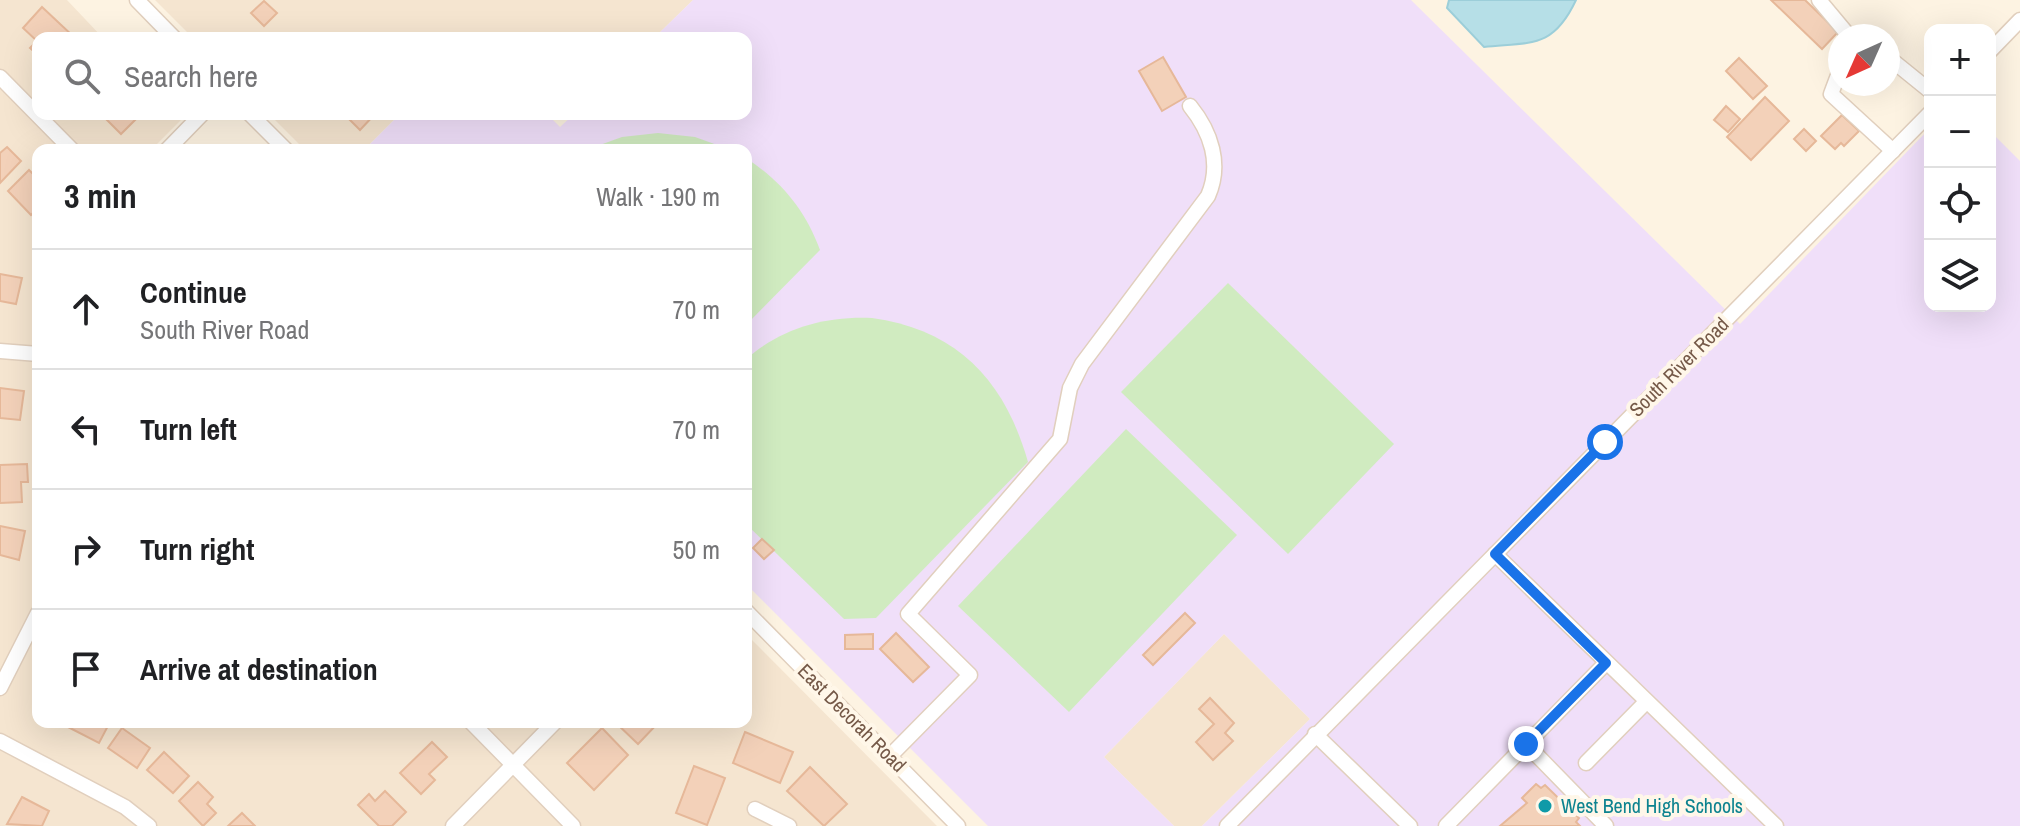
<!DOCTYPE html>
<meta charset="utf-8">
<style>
:root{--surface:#fff;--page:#f6f6f6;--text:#202124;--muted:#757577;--line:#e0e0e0}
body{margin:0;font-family:"Archivo Narrow",sans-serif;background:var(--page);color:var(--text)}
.controls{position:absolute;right:24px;top:24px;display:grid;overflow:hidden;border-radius:16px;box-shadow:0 8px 32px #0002}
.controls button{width:72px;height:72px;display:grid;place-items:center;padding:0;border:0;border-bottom:2px solid var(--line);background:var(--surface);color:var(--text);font:40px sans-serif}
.compass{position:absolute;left:1828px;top:24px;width:72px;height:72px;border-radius:50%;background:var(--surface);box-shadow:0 8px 32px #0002;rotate:225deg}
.stop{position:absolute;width:24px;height:24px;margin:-18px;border:6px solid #1a73e8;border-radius:50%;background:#fff}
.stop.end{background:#1a73e8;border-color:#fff;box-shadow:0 2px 8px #0008}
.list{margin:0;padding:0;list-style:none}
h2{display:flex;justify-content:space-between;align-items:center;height:104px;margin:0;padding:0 32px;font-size:34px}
h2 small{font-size:26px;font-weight:400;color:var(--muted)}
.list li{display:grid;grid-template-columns:52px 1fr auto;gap:24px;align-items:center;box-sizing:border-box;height:120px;padding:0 32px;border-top:2px solid var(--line)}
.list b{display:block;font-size:30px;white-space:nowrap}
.list p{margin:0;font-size:26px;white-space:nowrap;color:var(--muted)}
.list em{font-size:26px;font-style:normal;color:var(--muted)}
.icon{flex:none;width:44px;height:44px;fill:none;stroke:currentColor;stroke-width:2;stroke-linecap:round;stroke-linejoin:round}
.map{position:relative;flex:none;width:2020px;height:826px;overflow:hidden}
.search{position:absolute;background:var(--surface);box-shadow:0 8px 32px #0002;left:32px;top:32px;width:720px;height:88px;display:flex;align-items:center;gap:20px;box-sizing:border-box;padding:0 28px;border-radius:16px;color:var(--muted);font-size:30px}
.panel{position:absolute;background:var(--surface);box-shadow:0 8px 32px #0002;left:32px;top:144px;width:720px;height:584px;border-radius:16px}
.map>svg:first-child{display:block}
.residential{fill:#f5e5d0}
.education{fill:#f0dff9}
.green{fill:#d0ebc0}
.water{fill:#b6dfe7;stroke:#9cced9;stroke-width:2}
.building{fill:#f3d1b9;stroke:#e6b899;stroke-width:2}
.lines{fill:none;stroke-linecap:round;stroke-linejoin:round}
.minor-casing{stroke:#e1cfbd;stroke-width:17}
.minor{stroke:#fff;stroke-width:14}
.route{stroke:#1a73e8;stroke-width:10}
.culture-dot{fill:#0f9aa8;stroke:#fff7e9;stroke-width:3}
.labels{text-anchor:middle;stroke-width:8;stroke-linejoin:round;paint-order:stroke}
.street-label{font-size:20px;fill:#755948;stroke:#fff7e9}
.culture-label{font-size:20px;fill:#0d838f;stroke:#fff7e9;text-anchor:start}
</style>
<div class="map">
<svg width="2020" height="826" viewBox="0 0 2020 826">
<rect width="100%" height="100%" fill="#fdf3e2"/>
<g class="residential">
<polygon points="0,0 67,0 103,38 38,38 38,114 175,114 181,120 151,150 38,150 38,722 746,722 746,634 937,826 0,826"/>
<polygon points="155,0 693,0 654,38 193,38"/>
<polygon points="269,114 400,114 364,150 305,150"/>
<polygon points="1224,634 1310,719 1202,826 1174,826 1104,757"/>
</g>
<polygon class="education" points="693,0 1411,0 1740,324 1930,128 1930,306 1990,306 1990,131 2020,161 2020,826 1202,826 1310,719 1224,634 1104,757 1174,826 988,826 746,584 746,150 364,150 400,114 547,114 560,127 574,114 746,114 746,38 654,38"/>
<g class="green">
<polygon points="658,133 695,137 731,150 586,150 622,137"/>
<path d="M746,158C782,182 805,210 820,250L746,325Z"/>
<polygon points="1228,283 1394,444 1288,554 1121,392"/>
<path d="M872,318C958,330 1005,381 1028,462L876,618L844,619L746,524V359C782,328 825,316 872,318Z"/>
<polygon points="1126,429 1237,535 1069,712 958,606"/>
</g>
<path class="water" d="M1449,0H1576C1553,49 1531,42 1484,47L1447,8Z"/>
<g class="building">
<polygon points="1771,0 1805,0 1838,32 1822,49"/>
<polygon points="264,1 277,13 264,26 251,13"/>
<polygon points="42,7 74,37 38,38 38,55 30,48 37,41 23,28"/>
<polygon points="1163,57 1186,97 1162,111 1139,71"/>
<polygon points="1739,58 1767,86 1753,99 1726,71"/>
<polygon points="1765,97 1789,121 1751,160 1727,137"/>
<polygon points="1726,106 1740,119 1728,132 1714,120"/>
<polygon points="101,114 136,114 138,117 121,134"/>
<polygon points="344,114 374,114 374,115 360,130"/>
<polygon points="1842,115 1859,131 1844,146 1841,143 1835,149 1821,136"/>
<polygon points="1804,129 1816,141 1806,151 1794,139"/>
<polygon points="7,147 21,161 0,183 0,153"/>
<polygon points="29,170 38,179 38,208 31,215 8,191"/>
<polygon points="0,274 22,278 16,304 0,301"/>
<polygon points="0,388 24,391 20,420 0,418"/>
<polygon points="27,464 28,482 21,482 22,502 0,503 0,465"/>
<polygon points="0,526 25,531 19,560 0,555"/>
<polygon points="762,539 774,550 764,559 753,548"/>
<polygon points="1185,613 1195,623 1153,665 1143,655"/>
<polygon points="896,633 929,667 913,682 880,649"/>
<polygon points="873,634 873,649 845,649 845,635"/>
<polygon points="1210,698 1234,723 1225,733 1233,741 1213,760 1196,742 1214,724 1199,709"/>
<polygon points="71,722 110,722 99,743 68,727"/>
<polygon points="615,722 659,722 638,744"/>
<polygon points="122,728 150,748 137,768 108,748"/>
<polygon points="602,728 628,755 594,790 567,763"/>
<polygon points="745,732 793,752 780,783 733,763"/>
<polygon points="432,742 447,757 429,774 435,780 421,794 400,773"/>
<polygon points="164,752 189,776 173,793 147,770"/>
<polygon points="694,766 725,778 707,825 676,813"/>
<polygon points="810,767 847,804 824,826 787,791"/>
<polygon points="198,782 213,797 207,804 216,813 203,826 179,801"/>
<polygon points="1536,784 1541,788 1545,785 1579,818 1576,822 1580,826 1500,826 1527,803 1522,798"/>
<polygon points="385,791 406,812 392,826 379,826 358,805 369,794 375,801"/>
<polygon points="22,797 49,811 42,826 7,824"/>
<polygon points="242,813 255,826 228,826"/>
</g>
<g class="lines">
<g class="minor-casing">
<g id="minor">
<polyline points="137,0 174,38"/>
<polyline points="1819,0 1849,36"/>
<polyline points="1990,51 2020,20"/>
<polyline points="1888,57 1930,91"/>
<polyline points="1840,70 1831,94 1893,151"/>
<polyline points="0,77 72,150"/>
<polyline points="250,114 286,150"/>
<polyline points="167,150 202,114"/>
<polyline points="0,351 38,354"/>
<polyline points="1495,554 1776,826"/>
<polyline points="746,611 958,826"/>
<polyline points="0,688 38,613"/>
<polyline points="471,722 573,826"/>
<polyline points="1315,734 1410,826"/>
<polyline points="0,741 125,807 149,826"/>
<polyline points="1526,744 1606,826"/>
<path d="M890,756L970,675L908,614L1060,439L1070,388L1082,364L1208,196C1222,164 1211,132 1190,106"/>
<polyline points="1586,763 1646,702"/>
<polyline points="755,809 789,826"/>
<polyline points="453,826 555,722"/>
<polyline points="1227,826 1930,113"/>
<polyline points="1446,826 1606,663"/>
</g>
</g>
<use href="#minor" class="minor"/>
</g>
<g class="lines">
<polyline class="route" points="1526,744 1606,663 1495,554 1605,442"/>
</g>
<circle class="culture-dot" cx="1545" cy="806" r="8"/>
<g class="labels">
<g class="street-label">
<text transform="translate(1679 367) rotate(-45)" y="7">South River Road</text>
<text transform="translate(852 718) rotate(45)" y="7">East Decorah Road</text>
</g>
<g class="culture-label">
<text x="1561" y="813">West Bend High Schools</text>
</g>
</g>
</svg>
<div class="controls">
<button>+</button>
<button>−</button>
<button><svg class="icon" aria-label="locate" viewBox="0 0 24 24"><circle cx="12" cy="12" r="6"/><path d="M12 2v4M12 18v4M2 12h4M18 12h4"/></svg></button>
<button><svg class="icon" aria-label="layers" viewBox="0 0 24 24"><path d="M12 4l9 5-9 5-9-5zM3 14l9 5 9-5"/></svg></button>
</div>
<svg class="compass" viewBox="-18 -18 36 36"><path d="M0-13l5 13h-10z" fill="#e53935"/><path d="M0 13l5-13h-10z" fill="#757577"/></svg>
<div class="stop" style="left:1605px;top:442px"></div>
<div class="stop end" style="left:1526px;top:744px"></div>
<div class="search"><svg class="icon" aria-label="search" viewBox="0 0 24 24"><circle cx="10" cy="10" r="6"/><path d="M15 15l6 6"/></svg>Search here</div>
<section class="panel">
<h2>3 min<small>Walk · 190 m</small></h2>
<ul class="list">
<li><svg class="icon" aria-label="ahead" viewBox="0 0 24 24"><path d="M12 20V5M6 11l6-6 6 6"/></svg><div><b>Continue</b><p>South River Road</p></div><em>70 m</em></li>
<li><svg class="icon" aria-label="left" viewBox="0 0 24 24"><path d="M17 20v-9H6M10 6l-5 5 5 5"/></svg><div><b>Turn left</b></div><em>70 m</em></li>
<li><svg class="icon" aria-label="right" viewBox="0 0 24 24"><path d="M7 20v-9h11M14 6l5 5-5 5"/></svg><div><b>Turn right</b></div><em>50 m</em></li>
<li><svg class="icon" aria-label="arrive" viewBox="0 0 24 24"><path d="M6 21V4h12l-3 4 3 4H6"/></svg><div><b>Arrive at destination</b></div></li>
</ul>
</section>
</div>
